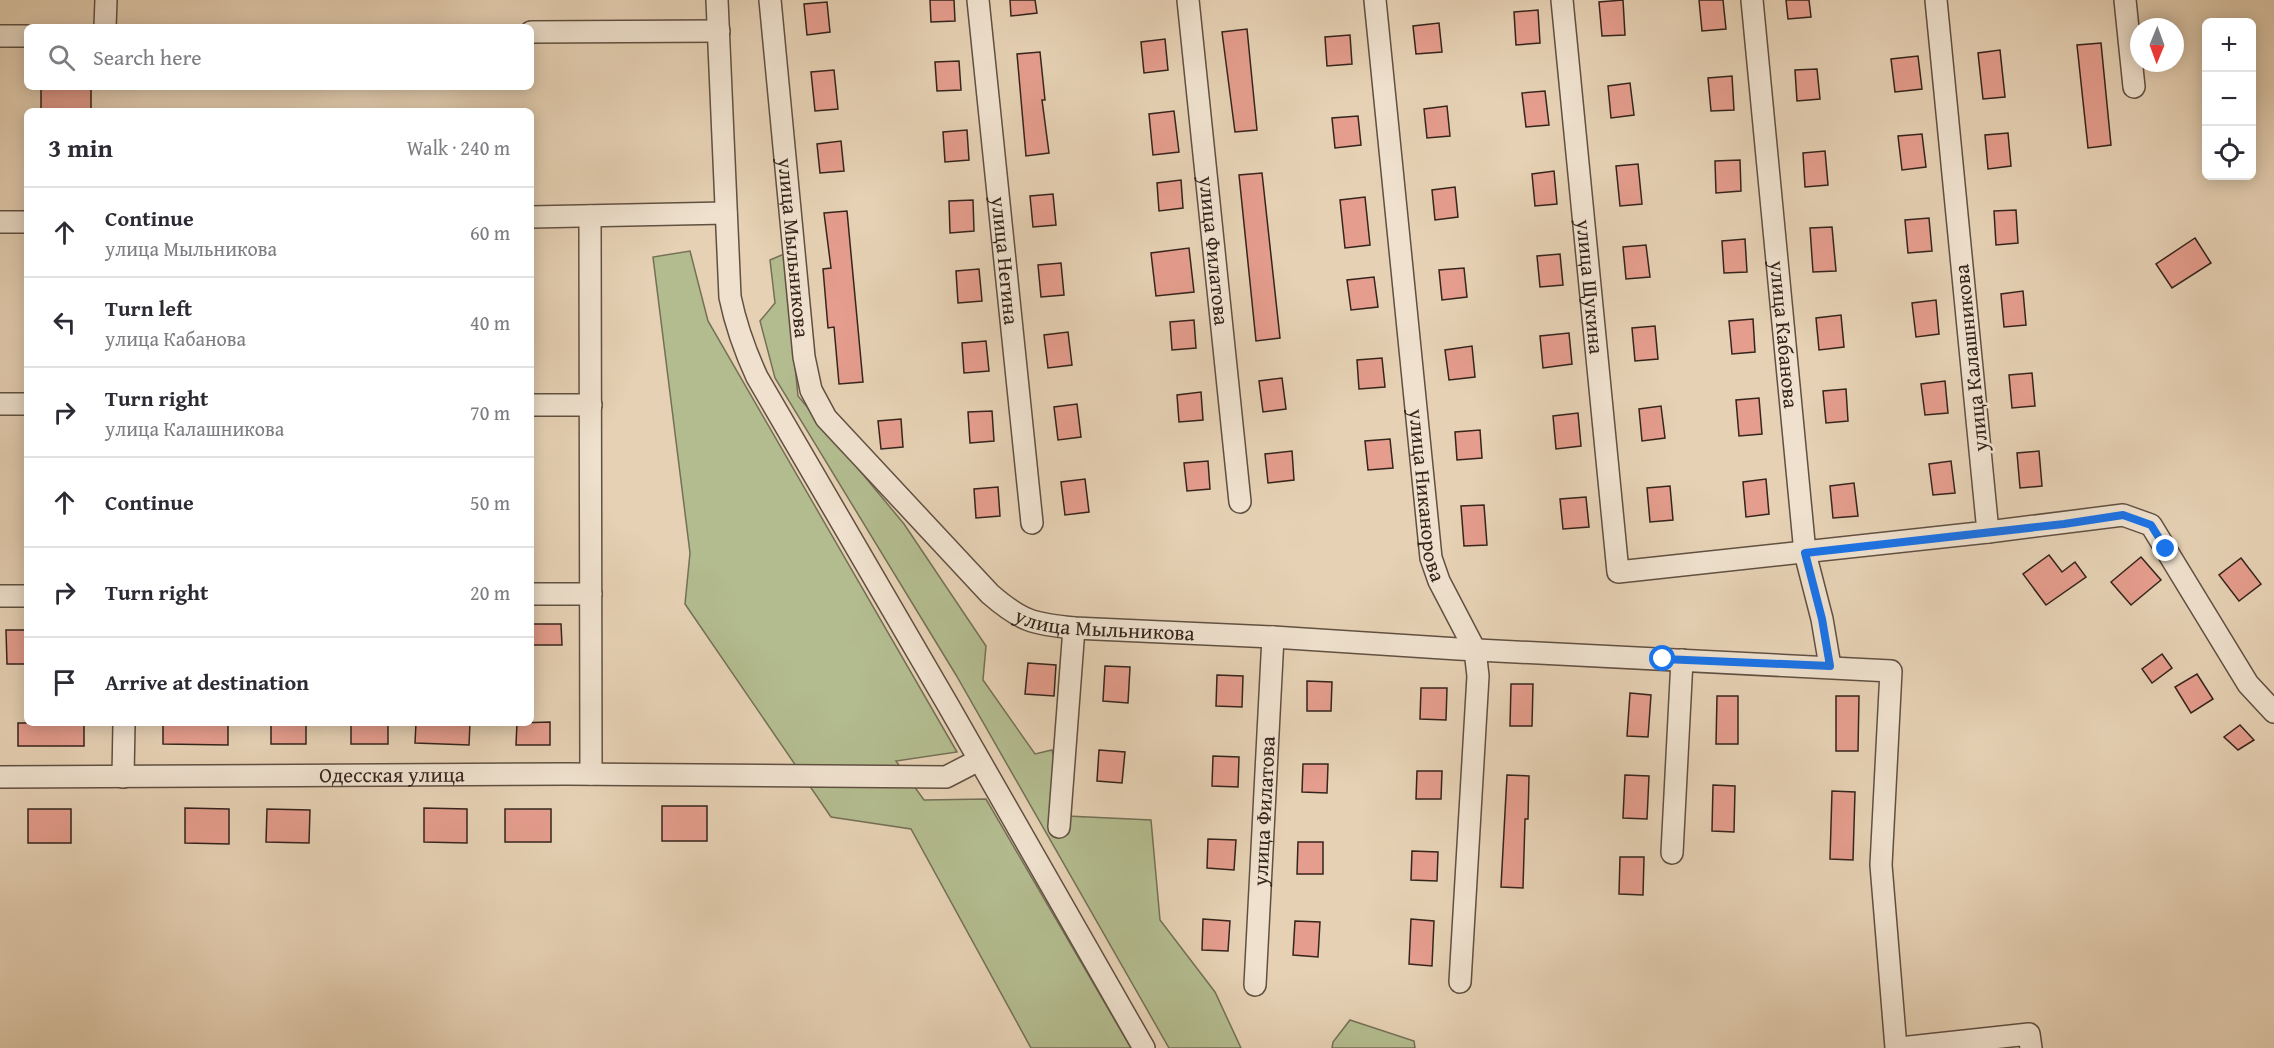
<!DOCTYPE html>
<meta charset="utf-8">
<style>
:root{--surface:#fff;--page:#f2f2f3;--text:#2b2b33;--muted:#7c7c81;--line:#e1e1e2}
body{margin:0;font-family:"Gentium Book Plus",serif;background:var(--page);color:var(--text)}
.controls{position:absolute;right:18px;top:18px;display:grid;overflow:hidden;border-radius:9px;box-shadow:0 3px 15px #0003}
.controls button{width:54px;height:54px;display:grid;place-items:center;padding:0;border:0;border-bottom:2px solid var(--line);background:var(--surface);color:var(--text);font:30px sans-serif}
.compass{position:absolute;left:2130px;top:18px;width:54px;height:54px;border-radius:50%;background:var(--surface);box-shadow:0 3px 15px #0003;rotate:181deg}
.stop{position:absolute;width:18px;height:18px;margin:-14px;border:4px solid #1a73e8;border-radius:50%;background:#fff}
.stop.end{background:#1a73e8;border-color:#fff;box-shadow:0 2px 6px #0008}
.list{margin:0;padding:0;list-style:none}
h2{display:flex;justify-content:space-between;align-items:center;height:78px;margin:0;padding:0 24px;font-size:26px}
h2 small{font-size:20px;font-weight:400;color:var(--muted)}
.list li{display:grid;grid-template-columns:39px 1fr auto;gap:18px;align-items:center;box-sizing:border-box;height:90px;padding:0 24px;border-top:2px solid var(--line)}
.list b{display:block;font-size:22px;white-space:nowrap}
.list p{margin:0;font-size:20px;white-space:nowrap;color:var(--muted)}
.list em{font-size:20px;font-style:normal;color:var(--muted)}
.icon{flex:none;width:33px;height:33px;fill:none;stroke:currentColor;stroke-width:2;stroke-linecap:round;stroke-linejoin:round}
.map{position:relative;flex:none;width:2274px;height:1048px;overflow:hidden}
.search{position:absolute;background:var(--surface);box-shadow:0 3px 15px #0003;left:24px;top:24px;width:510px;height:66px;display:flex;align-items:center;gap:15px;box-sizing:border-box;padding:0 21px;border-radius:9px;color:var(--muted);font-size:22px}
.panel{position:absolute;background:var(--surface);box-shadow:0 3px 15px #0003;left:24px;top:108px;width:510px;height:618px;border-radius:9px}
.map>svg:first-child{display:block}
.green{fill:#b3bc8f;stroke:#747056;stroke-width:1.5}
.building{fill:#e59d8d;stroke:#35251c;stroke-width:1.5}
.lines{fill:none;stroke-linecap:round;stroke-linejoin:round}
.minor-casing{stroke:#615042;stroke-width:24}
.minor{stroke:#efe1ce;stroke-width:21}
.route{stroke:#1a73e8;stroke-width:8}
.labels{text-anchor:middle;stroke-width:5;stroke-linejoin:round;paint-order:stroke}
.street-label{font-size:21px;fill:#35251c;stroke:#efe1ce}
</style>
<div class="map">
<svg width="2274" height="1048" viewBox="0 0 2274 1048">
<rect width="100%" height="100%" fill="#e6d1b4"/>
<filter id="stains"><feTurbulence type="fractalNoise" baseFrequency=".00333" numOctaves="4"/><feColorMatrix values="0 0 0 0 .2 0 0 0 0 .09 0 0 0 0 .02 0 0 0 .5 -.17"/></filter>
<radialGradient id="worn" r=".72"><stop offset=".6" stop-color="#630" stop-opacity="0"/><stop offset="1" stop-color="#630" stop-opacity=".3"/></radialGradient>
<g class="green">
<polygon points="690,251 708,321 957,752 896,761 924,800 986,799 1131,1048 1031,1048 911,829 831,817 685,604 690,553 653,257"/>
<polygon points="784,254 798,396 904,524 986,646 983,680 1035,754 1052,750 1067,816 1151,820 1160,920 1215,992 1241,1048 1169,1048 956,675 775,378 760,321 775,303 770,260"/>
<polygon points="1350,1020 1414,1041 1415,1048 1332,1048 1333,1042"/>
</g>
<g class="building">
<polygon points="930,0 954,0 955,21 931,22"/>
<polygon points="1010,0 1035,0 1037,13 1011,16"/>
<polygon points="1623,0 1625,35 1602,36 1599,2"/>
<polygon points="1699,0 1723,0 1726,29 1702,31"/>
<polygon points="1786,0 1809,0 1811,17 1788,19"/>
<polygon points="827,2 830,32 807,35 804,4"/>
<polygon points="1538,10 1540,43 1516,45 1514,12"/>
<polygon points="1439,23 1442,52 1416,54 1413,26"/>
<polygon points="1247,29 1257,130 1235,132 1222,32"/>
<polygon points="1350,35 1352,64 1327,66 1325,37"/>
<polygon points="1165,39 1168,70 1144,73 1141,42"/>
<polygon points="2101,43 2111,145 2088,148 2077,45"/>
<polygon points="2000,50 2005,97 1983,99 1978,53"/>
<polygon points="1040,52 1045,100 1042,100 1049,153 1026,156 1017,54"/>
<polygon points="1918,56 1922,89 1895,92 1891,59"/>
<polygon points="959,61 961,90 937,91 935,62"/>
<polygon points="1817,69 1820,99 1797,101 1795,70"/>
<polygon points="834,70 838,109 815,111 811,72"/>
<polygon points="1732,76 1734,110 1711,111 1708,78"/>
<polygon points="1630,83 1634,115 1611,118 1608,86"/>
<rect x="41" y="87" width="50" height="24"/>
<polygon points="1545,91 1549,125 1526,127 1522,93"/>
<polygon points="1447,106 1450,136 1427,138 1424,109"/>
<polygon points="1174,111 1179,152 1153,155 1149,114"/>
<polygon points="1358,116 1361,145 1335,148 1332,118"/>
<polygon points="967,130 969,160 945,162 943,132"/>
<polygon points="2008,133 2011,166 1988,169 1985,135"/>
<polygon points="1922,134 1926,167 1902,170 1898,136"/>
<polygon points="841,141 844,171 820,173 817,144"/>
<polygon points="1825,151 1828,185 1805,187 1803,153"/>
<polygon points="1740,160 1741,191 1716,193 1715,161"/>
<polygon points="1638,164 1642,204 1620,206 1616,166"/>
<polygon points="1554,171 1557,204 1535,206 1532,174"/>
<polygon points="1262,173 1280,338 1256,341 1239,175"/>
<polygon points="1181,180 1183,208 1159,211 1157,183"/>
<polygon points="1455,187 1458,217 1435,220 1432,190"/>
<polygon points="1053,194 1056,225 1033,227 1030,196"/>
<polygon points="1365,197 1370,245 1345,248 1340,200"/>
<polygon points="973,200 974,231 950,233 949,201"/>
<polygon points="2016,210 2018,243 1996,245 1994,211"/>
<polygon points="847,211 863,382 839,384 834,327 828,328 823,269 831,268 824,213"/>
<polygon points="1929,218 1932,251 1908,253 1905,220"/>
<polygon points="1832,227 1836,271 1813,272 1810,228"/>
<polygon points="2195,238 2211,263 2172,288 2156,264"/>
<polygon points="1745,239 1747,272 1724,273 1722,241"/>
<polygon points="1646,245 1650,277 1626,279 1623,247"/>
<polygon points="1189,248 1194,292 1156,296 1151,253"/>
<polygon points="1560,254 1563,285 1540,287 1537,256"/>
<polygon points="1061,263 1064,295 1041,297 1038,265"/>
<polygon points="1464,268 1467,297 1442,300 1439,270"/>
<polygon points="979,269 982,301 958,303 956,271"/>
<polygon points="1374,277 1378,307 1351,310 1347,280"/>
<polygon points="2023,291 2026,325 2004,327 2001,294"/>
<polygon points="1936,300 1939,334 1916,337 1912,303"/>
<polygon points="1841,315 1844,347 1819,350 1816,318"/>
<polygon points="1753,319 1755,352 1732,354 1729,321"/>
<polygon points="1194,320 1196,348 1172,350 1170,322"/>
<polygon points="1655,326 1658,359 1635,361 1632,328"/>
<polygon points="1068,332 1072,365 1048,368 1044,335"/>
<polygon points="1569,333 1572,364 1543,368 1540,336"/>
<polygon points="986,341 989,371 964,373 962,343"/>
<polygon points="1472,346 1475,377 1449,380 1445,350"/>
<polygon points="1382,358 1385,387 1359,389 1357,360"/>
<polygon points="2032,373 2035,406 2012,408 2009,375"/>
<polygon points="1282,378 1286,409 1263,412 1259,381"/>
<polygon points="1945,381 1948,413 1925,415 1921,384"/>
<polygon points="1846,389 1848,421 1826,423 1823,391"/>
<polygon points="1201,392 1203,420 1179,422 1177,395"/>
<polygon points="1759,398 1762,434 1739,436 1736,400"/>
<polygon points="1077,404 1081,437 1058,440 1054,407"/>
<polygon points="1661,406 1665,438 1642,441 1639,409"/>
<polygon points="992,411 994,441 970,443 968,412"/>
<polygon points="1578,413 1581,446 1556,449 1553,416"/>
<polygon points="901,419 903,447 881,449 878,421"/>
<polygon points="1480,430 1482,458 1457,460 1455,432"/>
<polygon points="1390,439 1393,468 1368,470 1365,441"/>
<polygon points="1292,451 1294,480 1268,483 1265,454"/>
<polygon points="2039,451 2042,486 2020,488 2017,453"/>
<polygon points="1208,461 1210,489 1187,491 1184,463"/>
<polygon points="1951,461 1955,493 1933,495 1929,464"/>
<polygon points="1085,479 1089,512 1065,515 1061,482"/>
<polygon points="1766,479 1769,514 1746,517 1743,482"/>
<polygon points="1854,483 1858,516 1833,518 1830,486"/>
<polygon points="1670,486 1673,520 1650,522 1647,488"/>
<polygon points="998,487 1000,516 976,518 974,489"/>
<polygon points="1586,497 1589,527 1563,529 1560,499"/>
<polygon points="1484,505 1487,545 1464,546 1461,506"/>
<polygon points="2049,555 2062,572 2075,562 2086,577 2046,605 2023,574"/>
<polygon points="2141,557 2161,580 2131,605 2111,582"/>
<polygon points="2241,558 2261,584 2239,601 2219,575"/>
<polygon points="531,624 561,624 562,645 531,645"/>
<polygon points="6,630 27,630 27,664 7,664"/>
<polygon points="2162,654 2172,668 2152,683 2142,669"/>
<polygon points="1028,663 1056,665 1054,696 1025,694"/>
<polygon points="1105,666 1130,667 1128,703 1103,701"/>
<polygon points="2197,674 2213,699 2191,713 2175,687"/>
<polygon points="1217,675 1243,676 1242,707 1216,706"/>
<polygon points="1307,681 1332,682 1331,711 1307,711"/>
<polygon points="1511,684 1533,684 1532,726 1510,726"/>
<polygon points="1421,688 1447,688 1446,720 1420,719"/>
<polygon points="1630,693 1651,695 1648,737 1627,736"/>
<polygon points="1717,696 1738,696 1738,744 1716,744"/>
<polygon points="1836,696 1859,696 1858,751 1836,751"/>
<polygon points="550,722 550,745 516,745 517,723"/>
<rect x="18" y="723" width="66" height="23"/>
<polygon points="163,723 228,723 228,745 163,744"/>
<rect x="271" y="723" width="35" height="21"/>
<rect x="351" y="723" width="37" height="21"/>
<polygon points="416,723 470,723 469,745 415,743"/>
<polygon points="2240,725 2254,740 2238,750 2224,737"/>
<polygon points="1099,750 1125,752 1122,783 1097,781"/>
<polygon points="1213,756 1239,757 1238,787 1212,786"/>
<polygon points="1303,764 1328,764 1327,793 1302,792"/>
<polygon points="1417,771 1442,771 1441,799 1416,799"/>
<polygon points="1507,775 1529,776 1528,819 1525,819 1523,888 1501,887"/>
<polygon points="1625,775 1649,776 1647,819 1623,818"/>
<polygon points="1713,785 1735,786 1734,832 1712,831"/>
<polygon points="1832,791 1855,792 1853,860 1830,859"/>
<rect x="662" y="806" width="45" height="35"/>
<polygon points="185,808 229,809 229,844 185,843"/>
<polygon points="424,808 467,809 467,843 424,842"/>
<rect x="28" y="809" width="43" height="34"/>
<polygon points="267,809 310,810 309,843 266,842"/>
<rect x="505" y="809" width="46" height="33"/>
<polygon points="1208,839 1236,840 1234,870 1207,868"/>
<polygon points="1298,842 1323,842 1323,874 1297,874"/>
<polygon points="1412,851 1438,852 1437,881 1411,880"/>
<polygon points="1620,857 1644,857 1643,895 1619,894"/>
<polygon points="1203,919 1230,921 1228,951 1202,950"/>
<polygon points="1411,919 1434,921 1432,966 1409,964"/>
<polygon points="1295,921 1320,922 1318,957 1293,955"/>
</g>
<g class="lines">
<g class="minor-casing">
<g id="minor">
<path d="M717,0L730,297C736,326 745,351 757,377L948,705L1144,1048"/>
<path id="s1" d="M770,0L804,357L811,390L826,418L990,594C1021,621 1033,624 1074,628L1273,637L1458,649L1891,671L1881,865L1896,1048"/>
<path id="s2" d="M978,0L1032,523"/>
<path id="s3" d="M1188,0L1240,502"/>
<path id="s4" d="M1375,0L1431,558L1439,581L1475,650L1478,676L1460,982"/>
<path id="s5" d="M1562,0L1618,572L1988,532L1936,0"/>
<path id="s6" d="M1752,0L1805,553L1822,619L1830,666"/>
<polyline points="2125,0 2134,87"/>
<polyline points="105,27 106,0"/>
<polyline points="531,32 719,31"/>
<polyline points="0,36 27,36"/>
<polyline points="590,216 591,774"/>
<polyline points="531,217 726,213"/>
<polyline points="0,222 27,222"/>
<polyline points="0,404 27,404"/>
<polyline points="531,405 591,405"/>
<polyline points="1988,532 2123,515 2151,525 2248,684 2274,712"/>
<polyline points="531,594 591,594"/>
<polyline points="0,596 27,596"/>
<path id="s7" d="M0,777L566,774L946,777L979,760"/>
<polyline points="123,777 124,723"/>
<polyline points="1059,827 1074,628"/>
<polyline points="1672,853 1682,660"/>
<path id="s8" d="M1255,985L1273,637"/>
<polyline points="1900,1048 2029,1034 2031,1048"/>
</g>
</g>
<use href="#minor" class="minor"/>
</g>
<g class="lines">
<polyline class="route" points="1663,659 1830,666 1822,619 1805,553 2064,524 2123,515 2151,525 2166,549"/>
</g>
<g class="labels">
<g class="street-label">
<text dy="7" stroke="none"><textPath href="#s1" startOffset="249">улица Мыльникова</textPath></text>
<text dy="7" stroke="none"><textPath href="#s3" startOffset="252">улица Филатова</textPath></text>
<text dy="7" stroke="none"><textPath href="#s2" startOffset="262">улица Негина</textPath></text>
<text dy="7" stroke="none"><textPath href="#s5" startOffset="288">улица Щукина</textPath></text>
<text dy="7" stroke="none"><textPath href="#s6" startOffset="336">улица Кабанова</textPath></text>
<text transform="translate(1971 358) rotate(-96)" y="7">улица Калашникова</text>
<text dy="7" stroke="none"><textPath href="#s4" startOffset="498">улица Никанорова</textPath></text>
<text dy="7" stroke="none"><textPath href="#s1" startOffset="788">улица Мыльникова</textPath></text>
<text dy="7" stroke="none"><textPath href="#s7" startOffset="392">Одесская улица</textPath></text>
<text dy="7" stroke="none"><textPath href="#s8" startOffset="174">улица Филатова</textPath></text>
</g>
</g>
<rect width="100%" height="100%" filter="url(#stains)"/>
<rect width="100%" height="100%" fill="url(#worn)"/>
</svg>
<div class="controls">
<button>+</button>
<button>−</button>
<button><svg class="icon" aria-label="locate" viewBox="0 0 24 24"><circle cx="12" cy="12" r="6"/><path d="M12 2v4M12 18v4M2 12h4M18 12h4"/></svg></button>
</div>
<svg class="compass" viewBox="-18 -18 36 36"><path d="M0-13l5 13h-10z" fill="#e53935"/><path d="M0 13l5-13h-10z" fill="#7c7c81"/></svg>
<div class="stop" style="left:1663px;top:659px"></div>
<div class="stop end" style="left:2166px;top:549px"></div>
<div class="search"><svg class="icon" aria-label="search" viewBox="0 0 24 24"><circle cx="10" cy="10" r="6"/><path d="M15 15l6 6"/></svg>Search here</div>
<section class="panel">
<h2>3 min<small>Walk · 240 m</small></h2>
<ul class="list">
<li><svg class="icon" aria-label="ahead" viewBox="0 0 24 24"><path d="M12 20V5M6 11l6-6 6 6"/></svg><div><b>Continue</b><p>улица Мыльникова</p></div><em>60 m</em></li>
<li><svg class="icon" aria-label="left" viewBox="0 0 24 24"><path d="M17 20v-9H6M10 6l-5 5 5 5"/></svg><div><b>Turn left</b><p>улица Кабанова</p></div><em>40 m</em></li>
<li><svg class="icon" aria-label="right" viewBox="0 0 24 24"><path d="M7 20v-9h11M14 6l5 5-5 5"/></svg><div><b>Turn right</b><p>улица Калашникова</p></div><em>70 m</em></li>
<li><svg class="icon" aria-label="ahead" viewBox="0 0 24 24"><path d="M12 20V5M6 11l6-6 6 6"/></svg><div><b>Continue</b></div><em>50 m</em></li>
<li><svg class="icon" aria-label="right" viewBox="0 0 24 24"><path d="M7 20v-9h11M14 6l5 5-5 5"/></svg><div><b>Turn right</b></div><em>20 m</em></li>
<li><svg class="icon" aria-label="arrive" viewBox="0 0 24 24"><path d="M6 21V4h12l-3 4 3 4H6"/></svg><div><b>Arrive at destination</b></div></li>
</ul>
</section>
</div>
